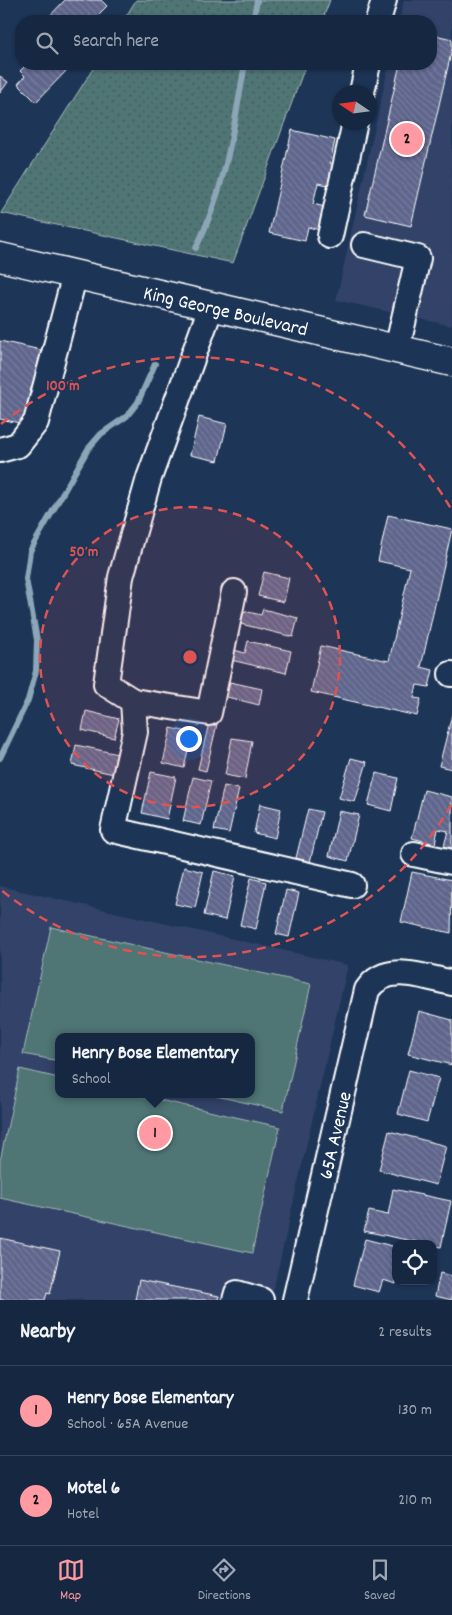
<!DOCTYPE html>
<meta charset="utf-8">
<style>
:root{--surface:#162841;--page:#1f3048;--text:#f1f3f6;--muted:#9ea6b1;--line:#35445a;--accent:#ff9aa2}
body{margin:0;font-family:Dekko,sans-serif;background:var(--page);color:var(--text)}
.controls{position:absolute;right:15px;bottom:15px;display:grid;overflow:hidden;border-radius:10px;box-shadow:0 1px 4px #0004}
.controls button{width:45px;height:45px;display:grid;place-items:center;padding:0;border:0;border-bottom:1px solid var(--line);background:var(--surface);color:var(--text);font:25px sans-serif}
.compass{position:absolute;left:332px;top:85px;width:45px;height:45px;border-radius:50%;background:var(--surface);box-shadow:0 1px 4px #0004;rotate:283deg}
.you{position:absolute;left:188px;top:738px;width:18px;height:18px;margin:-12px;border:4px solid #fff;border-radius:50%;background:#1a73e8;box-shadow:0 0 0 8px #1a73e833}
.badge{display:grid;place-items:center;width:32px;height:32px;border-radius:50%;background:var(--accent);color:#111;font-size:16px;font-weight:700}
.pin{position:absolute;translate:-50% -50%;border:2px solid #fff;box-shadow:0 1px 5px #0006}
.popup{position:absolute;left:55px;top:1033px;width:200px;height:65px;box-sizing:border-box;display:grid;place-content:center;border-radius:10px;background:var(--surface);filter:drop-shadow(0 1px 4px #0005);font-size:16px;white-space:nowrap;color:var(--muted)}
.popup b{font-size:19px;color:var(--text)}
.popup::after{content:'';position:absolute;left:50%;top:100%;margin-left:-10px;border:10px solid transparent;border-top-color:var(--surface)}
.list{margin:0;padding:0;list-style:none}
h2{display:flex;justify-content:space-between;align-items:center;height:65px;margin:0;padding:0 20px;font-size:21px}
h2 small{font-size:16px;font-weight:400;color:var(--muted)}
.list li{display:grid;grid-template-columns:32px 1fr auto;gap:15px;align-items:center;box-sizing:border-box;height:90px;padding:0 20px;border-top:1px solid var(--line)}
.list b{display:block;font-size:19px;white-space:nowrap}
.list p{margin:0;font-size:16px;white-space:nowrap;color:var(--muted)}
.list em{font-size:16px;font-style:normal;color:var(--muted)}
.icon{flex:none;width:28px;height:28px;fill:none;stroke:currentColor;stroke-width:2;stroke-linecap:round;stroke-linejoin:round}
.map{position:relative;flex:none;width:452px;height:1300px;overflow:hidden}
.search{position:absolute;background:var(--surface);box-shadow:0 1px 4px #0004;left:15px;right:15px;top:15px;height:55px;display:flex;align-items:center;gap:12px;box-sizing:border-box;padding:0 18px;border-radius:20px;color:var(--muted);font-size:19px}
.sheet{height:245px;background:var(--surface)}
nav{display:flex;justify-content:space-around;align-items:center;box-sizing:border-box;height:70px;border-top:1px solid var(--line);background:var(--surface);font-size:14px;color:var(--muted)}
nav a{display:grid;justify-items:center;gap:2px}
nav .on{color:var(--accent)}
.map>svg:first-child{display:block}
.built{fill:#304367;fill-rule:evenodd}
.grass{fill:#4f7475;stroke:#a7baba}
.park{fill:url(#park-dots);stroke:#a7baba}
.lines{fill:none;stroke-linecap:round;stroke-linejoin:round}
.stream{stroke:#8ca6b7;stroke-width:6}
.building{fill:url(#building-back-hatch);stroke:#fff}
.minor-casing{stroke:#fff;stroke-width:28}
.major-casing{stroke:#fff;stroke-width:31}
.minor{stroke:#1d3557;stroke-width:24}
.major{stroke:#1d3557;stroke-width:28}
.ring{fill:none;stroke:#de5353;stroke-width:2.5;stroke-dasharray:9 6}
.labels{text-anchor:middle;stroke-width:4;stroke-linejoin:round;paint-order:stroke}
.street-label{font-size:20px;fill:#fff;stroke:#1d3557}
.centre{fill:#de5353;stroke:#1d3557;stroke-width:2.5}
.ring-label{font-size:15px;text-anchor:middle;font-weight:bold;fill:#de5353;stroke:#1d3557;stroke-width:4;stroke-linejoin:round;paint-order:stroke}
</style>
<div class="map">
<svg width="452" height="1300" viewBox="0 0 452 1300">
<defs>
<pattern id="park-dots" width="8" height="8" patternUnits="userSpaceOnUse" patternTransform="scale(1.25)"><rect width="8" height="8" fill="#4f7475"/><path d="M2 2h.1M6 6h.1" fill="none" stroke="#4d5c5c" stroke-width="1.8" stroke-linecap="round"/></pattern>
<pattern id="building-back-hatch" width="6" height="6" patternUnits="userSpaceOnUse" patternTransform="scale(1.25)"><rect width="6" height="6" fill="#5e658c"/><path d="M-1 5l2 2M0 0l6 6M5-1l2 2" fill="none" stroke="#767c9d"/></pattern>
</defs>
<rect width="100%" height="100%" fill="#1d3557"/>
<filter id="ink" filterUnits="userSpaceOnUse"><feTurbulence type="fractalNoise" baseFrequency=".02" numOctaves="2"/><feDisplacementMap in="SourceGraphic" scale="10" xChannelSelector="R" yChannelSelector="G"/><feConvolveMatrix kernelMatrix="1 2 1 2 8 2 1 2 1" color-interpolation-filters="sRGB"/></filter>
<g filter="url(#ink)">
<g class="built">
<polygon points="404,0 452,0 452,326 336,300 389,64 431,64 431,21 399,21"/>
<path d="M0,886L348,965L271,1300H0ZM59,1037H251V1094H59Z"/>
</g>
<g class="grass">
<polygon points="51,927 311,984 283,1111 207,1094 251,1094 251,1037 59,1037 59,1061 23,1054"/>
<polygon points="20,1069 59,1078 59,1094 133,1094 280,1127 252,1253 0,1198 0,1161"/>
</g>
<g class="park">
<polygon points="136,0 330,0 322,21 123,21"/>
<polygon points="96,64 306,64 233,263 1,213"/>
</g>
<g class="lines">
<g class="stream">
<polyline points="253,21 257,0"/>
<path d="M196,248C226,187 233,130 245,64"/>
<polyline points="0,758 28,700 36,671 37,640 26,579 30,551 88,449 101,434 127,416 138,402 155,364"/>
</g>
</g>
<g class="building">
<polygon points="65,0 101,0 107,6 92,21 45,21"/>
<polygon points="431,34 452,39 452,49 411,226 365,215 400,64 431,64"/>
<polygon points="27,64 65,64 69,68 36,102 18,84 25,76 20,71"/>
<polygon points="0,76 8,82 0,93"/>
<polygon points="292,130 335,140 330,163 338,165 333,186 318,183 313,204 329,208 324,231 308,227 305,241 269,233"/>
<polygon points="0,341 41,350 25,424 0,419"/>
<polygon points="199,417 227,424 218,461 190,455"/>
<polygon points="388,515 452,529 421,667 433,670 429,687 417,685 414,698 421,699 417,716 311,692 321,646 389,661 410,568 378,561"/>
<polygon points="264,572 289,578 284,602 258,596"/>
<polygon points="263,609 298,618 293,637 241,624 244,611 261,615"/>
<polygon points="248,641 291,651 286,673 231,660 234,650 245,653"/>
<polygon points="230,682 262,689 259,705 227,697"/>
<polygon points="86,711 119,719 114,738 82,730"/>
<polygon points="452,715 452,769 439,766"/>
<polygon points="209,723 217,724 206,771 198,769"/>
<polygon points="171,728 192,733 184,768 163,763"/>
<polygon points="232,738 252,741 245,779 225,775"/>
<polygon points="76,745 118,754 114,774 72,765"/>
<polygon points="351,758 367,762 355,802 339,798"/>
<polygon points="151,772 176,777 167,819 142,813"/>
<polygon points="376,773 398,778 391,811 368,805"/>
<polygon points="193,777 211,781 201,825 183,821"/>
<polygon points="224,786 239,789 229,833 214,830"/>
<polygon points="424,790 452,797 452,848 444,846 448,831 438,829 435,844 412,838"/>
<polygon points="260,804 281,809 275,838 254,833"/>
<polygon points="308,809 322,812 310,862 296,858"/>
<polygon points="339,811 359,815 348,861 329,856"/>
<polygon points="184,867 203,872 195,908 175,904"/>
<polygon points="214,871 235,876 225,920 204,915"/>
<polygon points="412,872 452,880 451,933 401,922"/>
<polygon points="251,878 266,882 256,929 240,925"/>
<polygon points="286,890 299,893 289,937 276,934"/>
<polygon points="419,1011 452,1020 452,1065 408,1054"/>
<polygon points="409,1070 439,1078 427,1122 398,1114"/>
<polygon points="389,1131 446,1146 436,1185 379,1170"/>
<polygon points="393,1189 451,1201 441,1247 364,1231 369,1211 388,1215"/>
<polygon points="0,1238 60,1251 50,1294 47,1293 45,1300 0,1300"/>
<polygon points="365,1239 396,1247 396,1284 383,1280 379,1292 353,1285"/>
<polygon points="440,1273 452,1276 452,1300 435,1296"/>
<polygon points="139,1280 219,1296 218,1300 135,1300"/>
</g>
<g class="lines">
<g class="minor-casing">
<g id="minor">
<polyline points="378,21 384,0"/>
<polyline points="362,92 368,64"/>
<polyline points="330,236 355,122"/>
<polyline points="364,245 418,258 397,349"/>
<polyline points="211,307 149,478 121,577 106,684 133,701 135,732 113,830 352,885"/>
<polyline points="0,450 18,445 36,422 75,274"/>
<polyline points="451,674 452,674"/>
<polyline points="133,701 209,713 234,592"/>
<polyline points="414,854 452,862"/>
<polyline points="235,1300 237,1293 261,1300"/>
<path d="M295,1300L367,990C386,961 424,977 452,983"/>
</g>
</g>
<g class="major-casing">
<polyline id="major" points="0,257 452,362"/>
</g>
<use href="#minor" class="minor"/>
<use href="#major" class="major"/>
</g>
</g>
<circle cx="190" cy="657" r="150" fill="#de5353" fill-opacity=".12"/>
<g class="ring">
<circle cx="190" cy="657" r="150"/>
<path d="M451 805A300 300 0 0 1 1 890M1 424A300 300 0 0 1 451 509"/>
</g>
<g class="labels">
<g class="street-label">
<text transform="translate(226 310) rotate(13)" y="7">King George Boulevard</text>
<text transform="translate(334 1135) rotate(-77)" y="7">65A Avenue</text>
</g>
</g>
<circle cx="190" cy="657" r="8" class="centre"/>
<g class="ring-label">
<text x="63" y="390">100 m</text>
<text x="84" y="556">50 m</text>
</g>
</svg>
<div class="controls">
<button><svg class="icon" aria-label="locate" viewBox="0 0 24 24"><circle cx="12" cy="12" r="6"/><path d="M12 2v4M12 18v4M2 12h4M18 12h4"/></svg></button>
</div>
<svg class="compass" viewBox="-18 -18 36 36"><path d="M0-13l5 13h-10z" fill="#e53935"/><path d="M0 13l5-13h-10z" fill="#9ea6b1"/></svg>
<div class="you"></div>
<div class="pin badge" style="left:155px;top:1133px">1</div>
<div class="popup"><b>Henry Bose Elementary</b>School</div>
<div class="pin badge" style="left:407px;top:139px">2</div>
<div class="search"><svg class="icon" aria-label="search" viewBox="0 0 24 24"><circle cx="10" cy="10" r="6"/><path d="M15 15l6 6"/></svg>Search here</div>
</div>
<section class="sheet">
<h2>Nearby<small>2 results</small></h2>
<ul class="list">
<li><span class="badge">1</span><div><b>Henry Bose Elementary</b><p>School · 65A Avenue</p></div><em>130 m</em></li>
<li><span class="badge">2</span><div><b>Motel 6</b><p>Hotel</p></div><em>210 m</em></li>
</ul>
</section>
<nav>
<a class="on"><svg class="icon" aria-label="map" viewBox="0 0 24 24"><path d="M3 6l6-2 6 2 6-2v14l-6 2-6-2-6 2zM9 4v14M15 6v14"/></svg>Map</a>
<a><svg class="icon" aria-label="directions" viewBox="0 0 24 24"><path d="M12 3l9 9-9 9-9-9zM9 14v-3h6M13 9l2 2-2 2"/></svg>Directions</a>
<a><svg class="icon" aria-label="saved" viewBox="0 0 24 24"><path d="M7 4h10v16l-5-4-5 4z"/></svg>Saved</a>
</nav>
